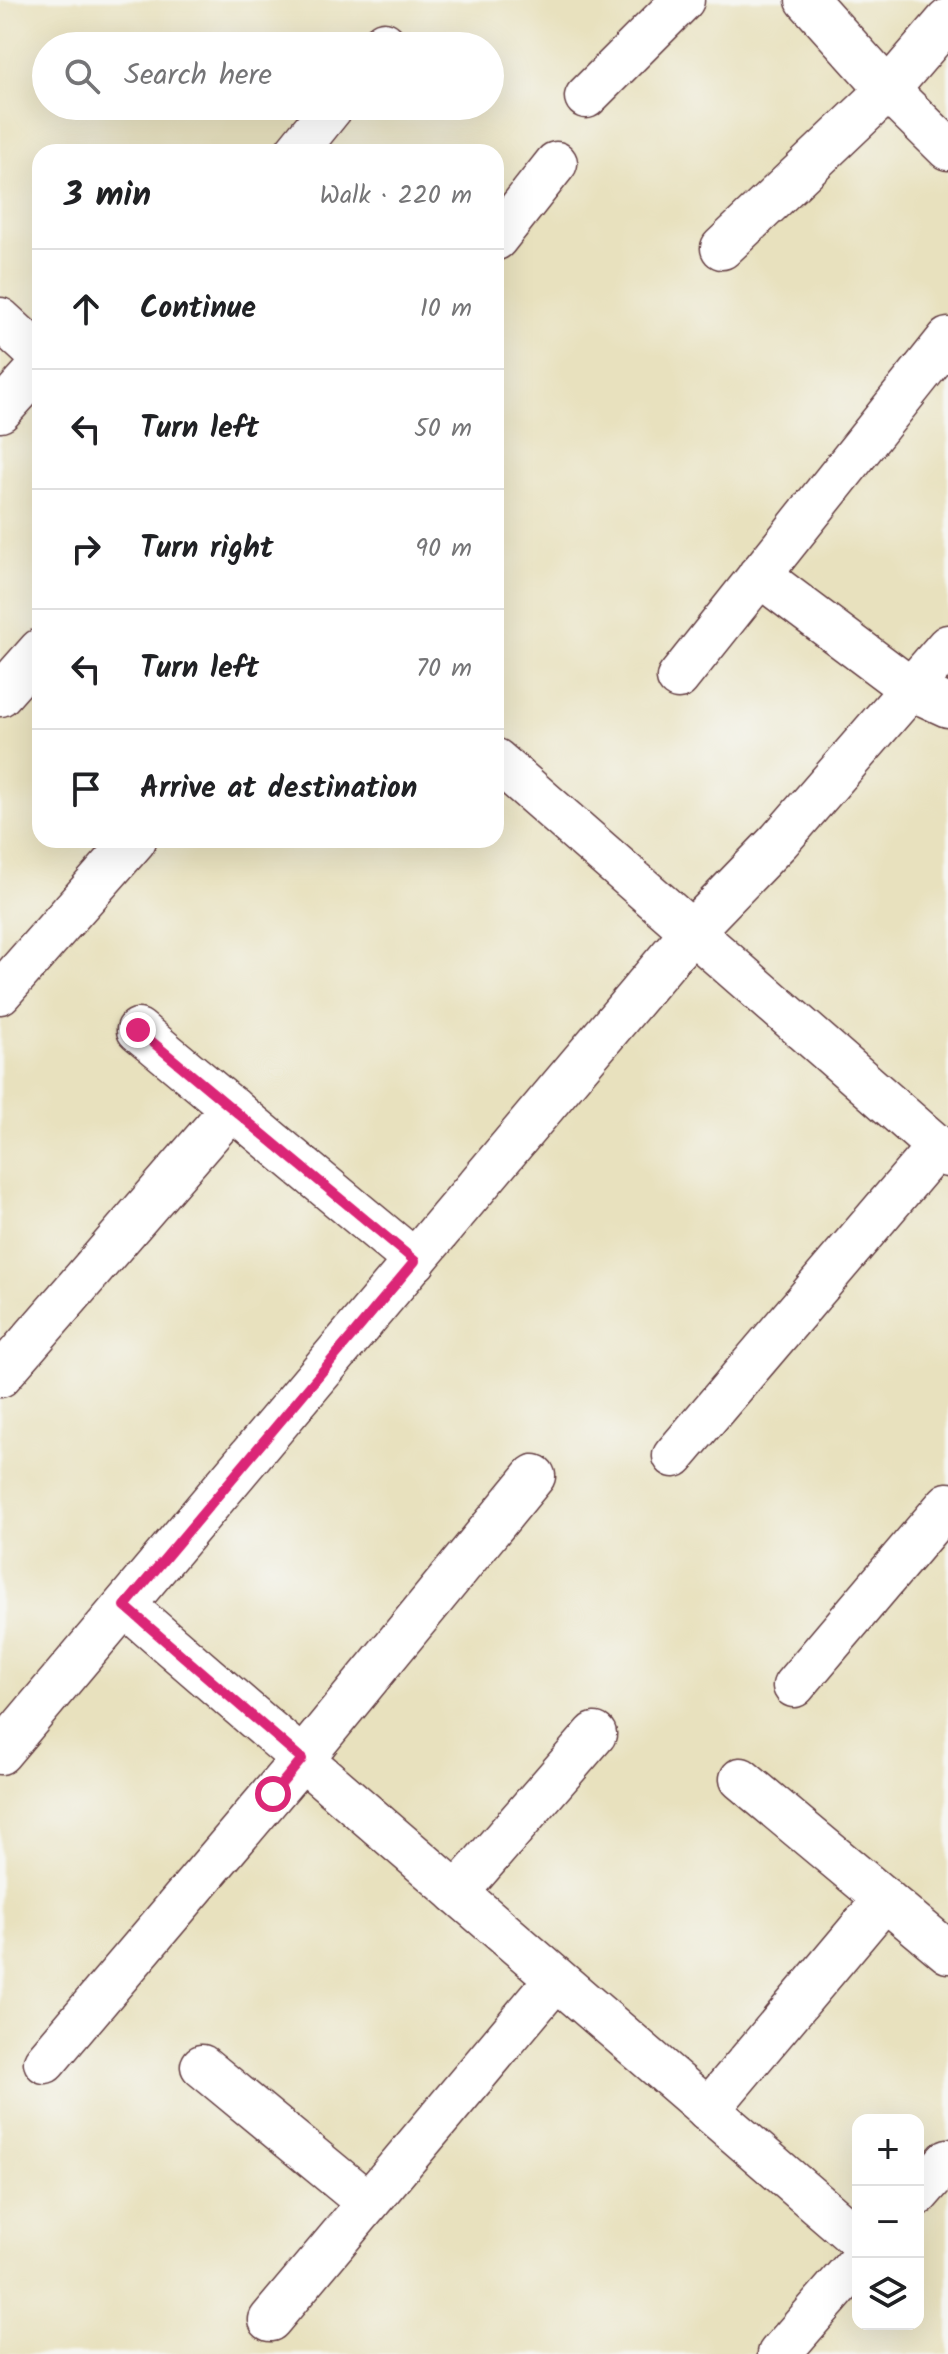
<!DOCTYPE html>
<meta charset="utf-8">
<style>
:root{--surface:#fff;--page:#f6f6f6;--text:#202124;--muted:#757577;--line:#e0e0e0}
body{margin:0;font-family:Kalam,sans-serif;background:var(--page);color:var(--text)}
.controls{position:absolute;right:24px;bottom:24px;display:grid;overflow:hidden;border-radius:16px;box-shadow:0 8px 32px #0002}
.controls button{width:72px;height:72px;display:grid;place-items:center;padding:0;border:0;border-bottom:2px solid var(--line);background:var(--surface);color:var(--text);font:40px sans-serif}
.stop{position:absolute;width:24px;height:24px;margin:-18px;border:6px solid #db2777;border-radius:50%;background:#fff}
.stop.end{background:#db2777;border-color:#fff;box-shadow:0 2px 8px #0008}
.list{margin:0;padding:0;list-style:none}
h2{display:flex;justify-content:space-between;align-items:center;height:104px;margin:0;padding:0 32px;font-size:34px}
h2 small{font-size:26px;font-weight:400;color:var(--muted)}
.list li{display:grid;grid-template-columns:52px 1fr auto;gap:24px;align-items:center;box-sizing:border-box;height:120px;padding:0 32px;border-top:2px solid var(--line)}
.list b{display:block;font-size:30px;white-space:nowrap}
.list em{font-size:26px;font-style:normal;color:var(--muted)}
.icon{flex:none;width:44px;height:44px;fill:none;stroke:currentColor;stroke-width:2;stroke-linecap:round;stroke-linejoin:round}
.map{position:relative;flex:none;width:948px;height:2354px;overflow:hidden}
.search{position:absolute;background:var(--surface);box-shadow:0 8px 32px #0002;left:32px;top:32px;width:472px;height:88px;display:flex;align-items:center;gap:20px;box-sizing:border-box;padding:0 28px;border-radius:44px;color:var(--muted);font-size:30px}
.panel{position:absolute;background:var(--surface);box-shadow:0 8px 32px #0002;left:32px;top:144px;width:472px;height:704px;border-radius:24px}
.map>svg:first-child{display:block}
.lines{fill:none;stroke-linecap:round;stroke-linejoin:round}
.minor-casing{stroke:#623c41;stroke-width:45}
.minor{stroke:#fff;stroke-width:42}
.route{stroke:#db2777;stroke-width:10}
</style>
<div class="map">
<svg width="948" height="2354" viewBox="0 0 948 2354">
<rect width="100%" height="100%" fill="#f6f6f2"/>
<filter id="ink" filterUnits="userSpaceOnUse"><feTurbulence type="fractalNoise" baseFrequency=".0125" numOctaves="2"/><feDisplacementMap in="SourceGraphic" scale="16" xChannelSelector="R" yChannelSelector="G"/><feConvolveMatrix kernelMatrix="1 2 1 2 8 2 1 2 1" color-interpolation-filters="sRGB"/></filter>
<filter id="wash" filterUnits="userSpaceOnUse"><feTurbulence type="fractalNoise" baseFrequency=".006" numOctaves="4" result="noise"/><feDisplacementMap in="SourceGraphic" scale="32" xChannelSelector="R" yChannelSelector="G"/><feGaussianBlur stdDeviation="1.8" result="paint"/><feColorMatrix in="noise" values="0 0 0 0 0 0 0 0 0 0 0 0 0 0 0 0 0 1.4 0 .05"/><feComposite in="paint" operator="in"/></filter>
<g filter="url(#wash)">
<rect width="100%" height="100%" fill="#e8e1be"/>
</g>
<g filter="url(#ink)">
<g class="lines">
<g class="minor-casing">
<g id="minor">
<polyline points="807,0 888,90 948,149"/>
<polyline points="381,46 384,43"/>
<polyline points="586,97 683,0"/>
<polyline points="296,152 333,106"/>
<polyline points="496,239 556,163"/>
<polyline points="722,248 888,90 948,20"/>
<polyline points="0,319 40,356"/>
<polyline points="0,411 40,367"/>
<polyline points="759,575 911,689 948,706"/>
<polyline points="678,678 948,339"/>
<polyline points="0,695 40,650"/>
<polyline points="496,760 948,1156"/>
<polyline points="0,993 135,840"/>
<polyline points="138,1030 415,1261"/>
<polyline points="0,1376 232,1108"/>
<polyline points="674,1456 937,1147"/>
<polyline points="125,1606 858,2239"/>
<polyline points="794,1686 948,1504"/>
<polyline points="0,1753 691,932 779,841 948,646"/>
<polyline points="741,1779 948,1952"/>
<polyline points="457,1893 595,1734"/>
<polyline points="45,2062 302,1759 534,1476"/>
<polyline points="202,2066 368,2203"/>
<polyline points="708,2110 885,1899"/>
<polyline points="918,2194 948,2160"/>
<polyline points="270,2320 556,1979"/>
<polyline points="779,2354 858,2263"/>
</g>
</g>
<use href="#minor" class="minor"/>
</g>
</g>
<g class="lines" filter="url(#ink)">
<polyline class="route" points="138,1030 415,1261 125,1606 302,1759 273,1794"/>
</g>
</svg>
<div class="controls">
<button>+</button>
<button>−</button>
<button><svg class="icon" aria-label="layers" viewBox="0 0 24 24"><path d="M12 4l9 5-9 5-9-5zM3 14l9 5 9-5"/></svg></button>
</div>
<div class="stop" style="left:273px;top:1794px"></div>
<div class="stop end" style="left:138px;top:1030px"></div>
<div class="search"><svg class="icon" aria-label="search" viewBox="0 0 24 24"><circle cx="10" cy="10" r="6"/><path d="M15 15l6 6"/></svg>Search here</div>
<section class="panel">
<h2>3 min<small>Walk · 220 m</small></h2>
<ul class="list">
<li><svg class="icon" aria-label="ahead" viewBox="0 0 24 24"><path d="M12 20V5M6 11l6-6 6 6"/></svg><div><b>Continue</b></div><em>10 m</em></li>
<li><svg class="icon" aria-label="left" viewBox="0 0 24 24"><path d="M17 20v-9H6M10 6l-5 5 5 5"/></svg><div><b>Turn left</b></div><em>50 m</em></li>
<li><svg class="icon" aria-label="right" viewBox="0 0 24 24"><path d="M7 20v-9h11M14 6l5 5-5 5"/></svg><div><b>Turn right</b></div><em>90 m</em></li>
<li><svg class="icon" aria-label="left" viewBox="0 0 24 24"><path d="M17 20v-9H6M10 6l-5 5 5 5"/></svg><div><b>Turn left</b></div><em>70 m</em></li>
<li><svg class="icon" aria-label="arrive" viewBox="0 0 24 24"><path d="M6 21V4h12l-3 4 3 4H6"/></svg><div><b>Arrive at destination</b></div></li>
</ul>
</section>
</div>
